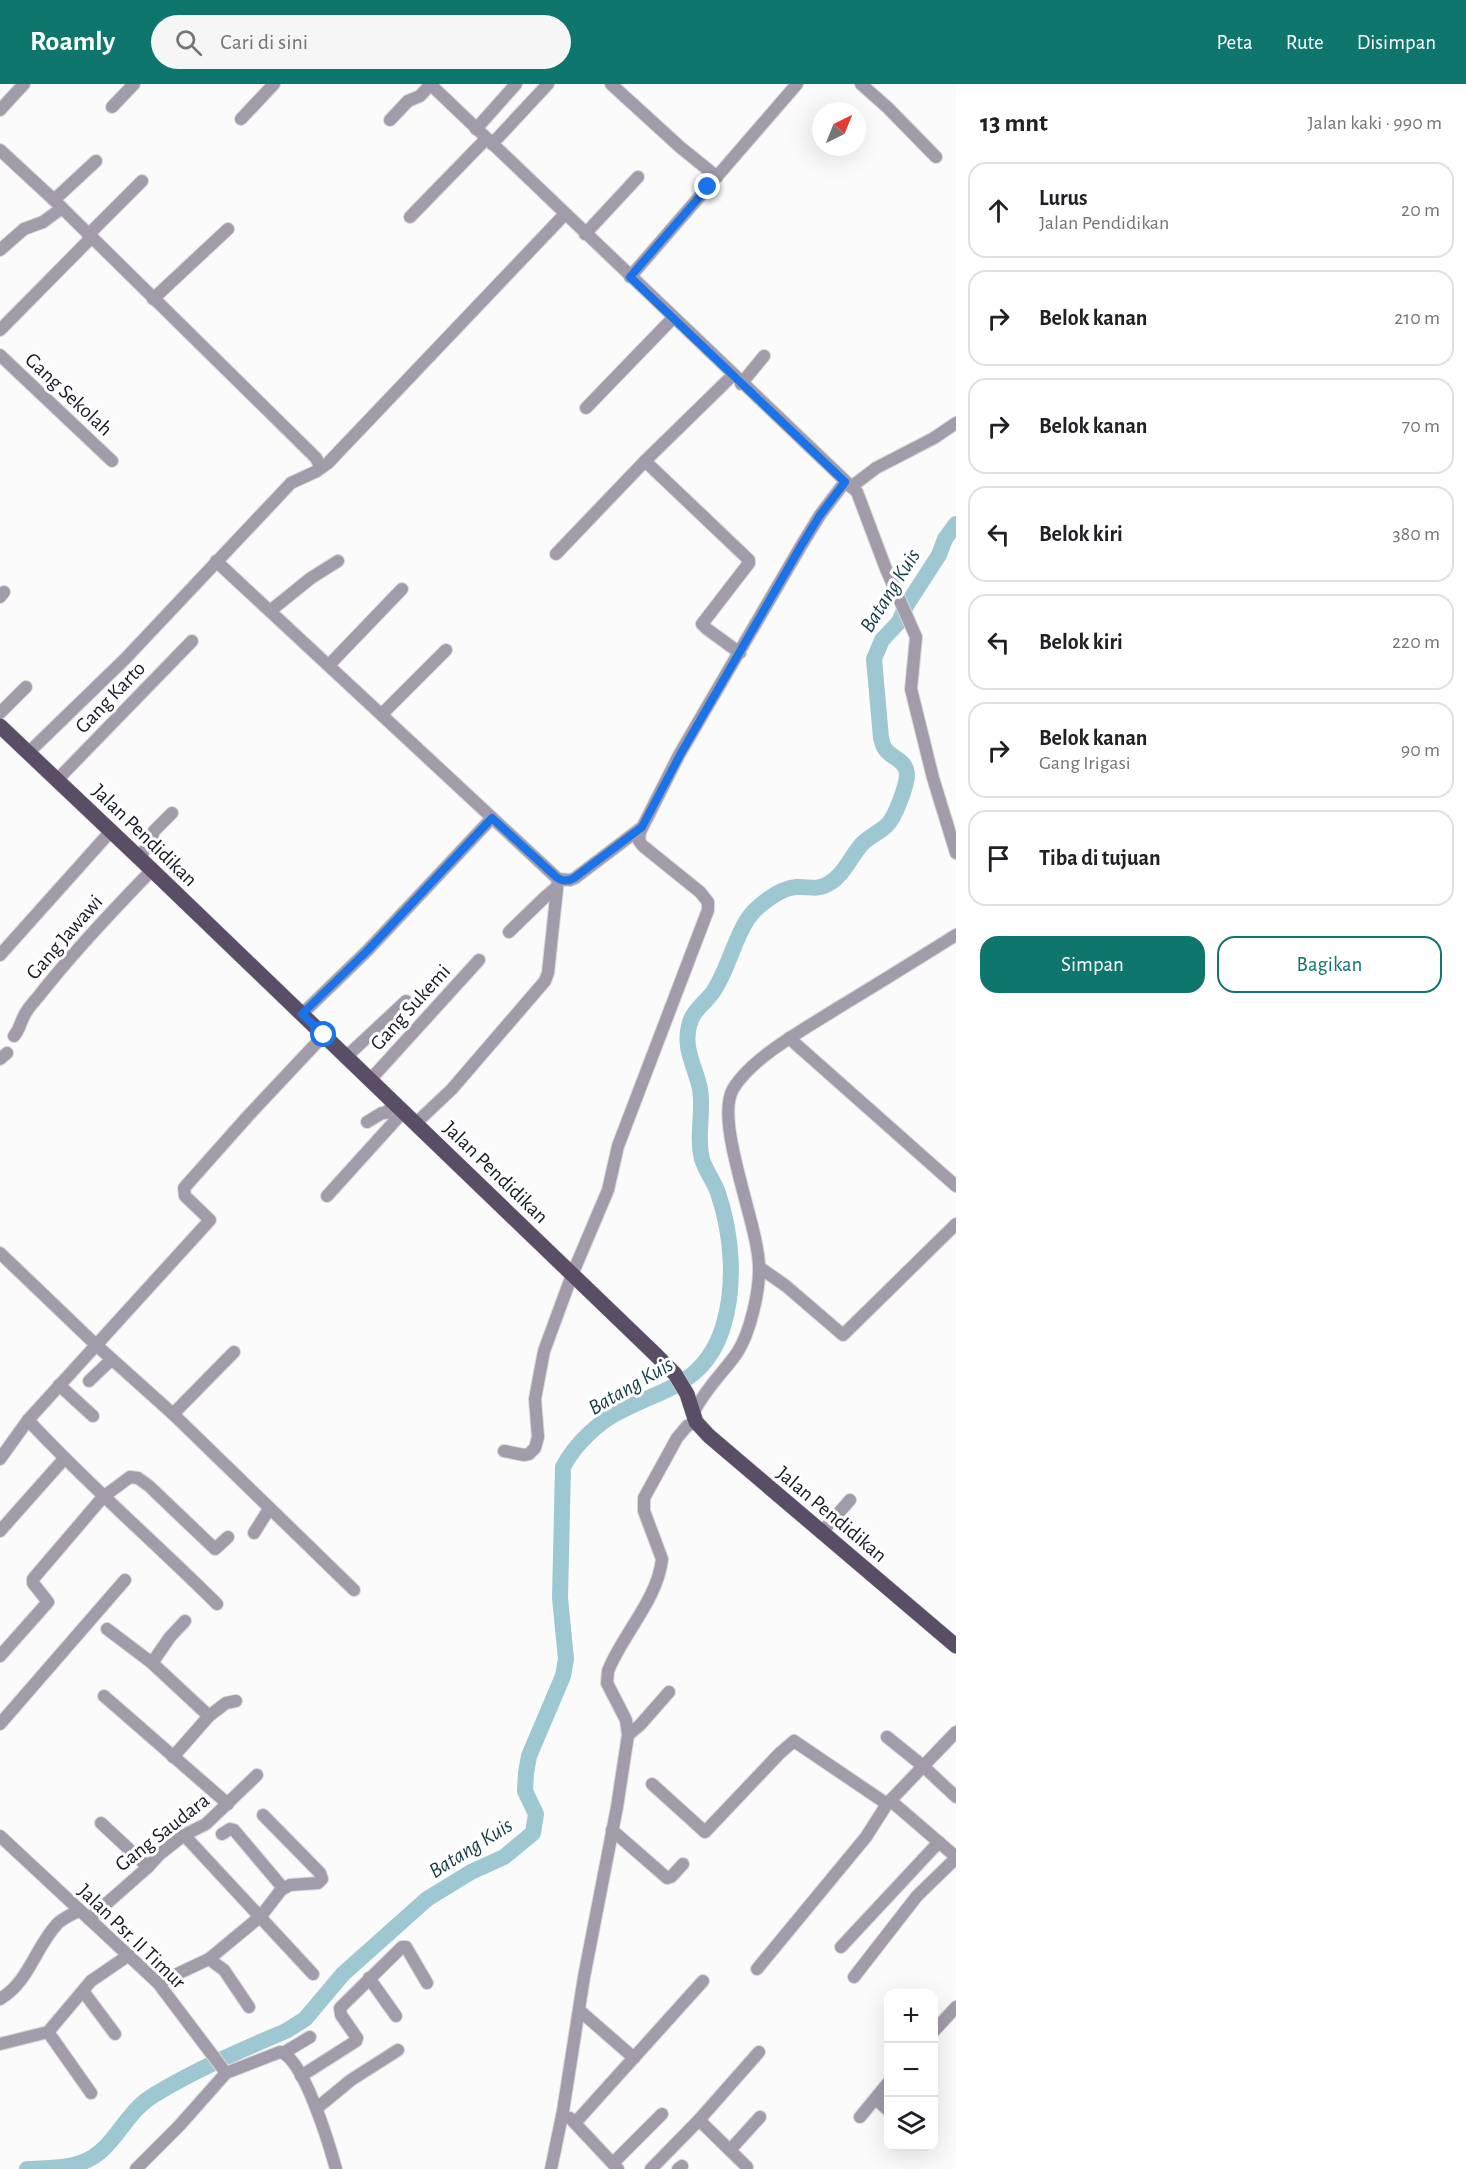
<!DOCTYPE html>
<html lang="id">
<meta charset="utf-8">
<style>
:root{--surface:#fff;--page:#f6f6f6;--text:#202124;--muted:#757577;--line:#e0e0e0;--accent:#0f766e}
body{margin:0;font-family:"Alegreya Sans",sans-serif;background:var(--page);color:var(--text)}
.controls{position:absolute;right:18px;bottom:18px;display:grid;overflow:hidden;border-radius:12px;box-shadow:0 6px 24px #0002}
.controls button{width:54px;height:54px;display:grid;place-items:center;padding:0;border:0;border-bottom:2px solid var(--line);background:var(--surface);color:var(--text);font:30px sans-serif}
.compass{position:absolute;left:812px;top:18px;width:54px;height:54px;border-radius:50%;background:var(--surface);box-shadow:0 6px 24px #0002;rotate:43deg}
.stop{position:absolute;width:18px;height:18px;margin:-14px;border:4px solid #1a73e8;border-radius:50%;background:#fff}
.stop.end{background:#1a73e8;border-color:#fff;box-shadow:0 2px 6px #0008}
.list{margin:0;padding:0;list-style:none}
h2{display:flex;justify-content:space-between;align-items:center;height:78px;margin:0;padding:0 24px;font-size:26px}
h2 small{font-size:20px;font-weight:400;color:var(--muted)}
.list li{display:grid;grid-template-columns:39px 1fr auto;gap:18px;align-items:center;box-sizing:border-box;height:96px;margin:0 12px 12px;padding:0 12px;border:2px solid var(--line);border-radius:18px}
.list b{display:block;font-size:22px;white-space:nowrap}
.list p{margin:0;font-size:20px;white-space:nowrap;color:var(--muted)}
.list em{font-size:20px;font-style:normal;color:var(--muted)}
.actions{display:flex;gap:12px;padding:18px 24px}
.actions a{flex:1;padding:14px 0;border:2px solid var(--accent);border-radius:18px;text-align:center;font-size:21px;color:var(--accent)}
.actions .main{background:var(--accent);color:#fff}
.icon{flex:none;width:33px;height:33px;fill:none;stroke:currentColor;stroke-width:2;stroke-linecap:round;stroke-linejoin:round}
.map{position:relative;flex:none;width:956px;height:2085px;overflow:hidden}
header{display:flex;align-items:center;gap:36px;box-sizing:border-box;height:84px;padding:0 30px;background:var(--accent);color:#fff}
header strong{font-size:28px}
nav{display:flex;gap:33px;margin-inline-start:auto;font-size:21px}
.search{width:420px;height:54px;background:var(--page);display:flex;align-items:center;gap:15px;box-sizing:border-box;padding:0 21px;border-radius:33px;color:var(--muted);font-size:22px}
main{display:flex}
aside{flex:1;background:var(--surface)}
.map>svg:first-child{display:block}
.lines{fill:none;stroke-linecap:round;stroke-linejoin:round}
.river{stroke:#9dc8d1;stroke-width:16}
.minor-casing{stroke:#d7d7d9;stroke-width:14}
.major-casing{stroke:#d7d7d9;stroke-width:16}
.minor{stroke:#a29ba9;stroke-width:12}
.major{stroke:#5a4e66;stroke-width:15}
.route{stroke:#1a73e8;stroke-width:8}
.labels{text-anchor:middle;stroke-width:6;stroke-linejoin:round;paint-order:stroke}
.street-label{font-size:21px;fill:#191c28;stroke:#fff}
.water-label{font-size:22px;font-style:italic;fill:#163e46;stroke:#fff}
</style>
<header>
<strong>Roamly</strong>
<div class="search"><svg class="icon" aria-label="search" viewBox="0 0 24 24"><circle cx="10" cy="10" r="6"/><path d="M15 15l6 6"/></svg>Cari di sini</div>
<nav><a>Peta</a><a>Rute</a><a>Disimpan</a></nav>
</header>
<main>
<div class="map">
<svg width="956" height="2085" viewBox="0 0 956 2085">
<rect width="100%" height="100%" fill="#fbfbfb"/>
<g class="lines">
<path class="river" d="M27,2085C49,2084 74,2085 93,2073C116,2059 127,2027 154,2011C195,1986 241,1966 286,1947L305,1935L343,1890L427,1815L471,1788L504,1773L533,1749L536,1730L525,1707L526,1689L529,1672L563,1592L566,1575L560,1514L563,1383C575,1360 599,1337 623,1326C668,1303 705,1299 723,1243C736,1201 732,1150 718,1109C714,1097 706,1088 702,1075C696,1053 704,1028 700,1005C696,984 683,966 689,942C692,927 704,920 713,908C728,886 733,858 747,836C756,822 780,804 796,803C808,802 816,807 828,800C843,792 850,774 861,761C868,753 879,749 887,741C895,734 907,701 907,690C906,676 893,675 886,666C883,663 882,658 881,654L874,575L882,556L899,538L906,522L939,471L945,455L956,440"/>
<g class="minor-casing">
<g id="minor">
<polyline points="430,0 857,408 886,485 916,553 911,605 933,694 956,769"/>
<polyline points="611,0 680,63 717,93"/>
<polyline points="861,0 888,24 936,73"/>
<polyline points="112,23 134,0"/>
<polyline points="0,26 24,0"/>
<polyline points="241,35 274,0"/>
<polyline points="390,36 408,17 420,12 430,1"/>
<polyline points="476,45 516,0"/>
<polyline points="492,60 548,0"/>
<polyline points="0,66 54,116 316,374 321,384"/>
<polyline points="54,116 96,77"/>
<polyline points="410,133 486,55"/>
<polyline points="585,150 638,93"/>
<polyline points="88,151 142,97"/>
<polyline points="0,166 24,145 43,138 62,124"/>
<polyline points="630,193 797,0"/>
<polyline points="153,215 228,145"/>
<polyline points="0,246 91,154"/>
<polyline points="0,271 112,377"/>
<polyline points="741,300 764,272"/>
<polyline points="586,324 673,234"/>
<polyline points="645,377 749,476 749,479 702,540 707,545 740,569"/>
<polyline points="851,403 876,384 934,354 956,339"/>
<polyline points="556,470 645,377 733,291"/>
<polyline points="216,477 558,795 570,796 575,794 641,744"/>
<polyline points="0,513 4,508"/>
<polyline points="270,527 311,494 338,477"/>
<polyline points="329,581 402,505"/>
<polyline points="0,629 26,603"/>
<polyline points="382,630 446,566"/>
<polyline points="28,669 125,575 291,399 317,387 328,379 565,130"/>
<polyline points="57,696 192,557"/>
<polyline points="139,774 150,759 154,747 172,729"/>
<polyline points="509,848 545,813 557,803"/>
<polyline points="0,871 111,747"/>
<polyline points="302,930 367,867 492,734"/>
<path d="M14,952C20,945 20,939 24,932C27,925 33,919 38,913C73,868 112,827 152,786"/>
<polyline points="789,954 956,1102"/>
<polyline points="346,973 406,917"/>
<polyline points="0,975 7,969"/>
<polyline points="370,996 479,876"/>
<polyline points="367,1038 382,1029 386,1029 394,1019"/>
<polyline points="416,1039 452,1005 545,897 548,889 558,795"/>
<polyline points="327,1112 403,1028"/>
<polyline points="0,1169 95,1260 173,1330 354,1506"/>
<polyline points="759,1183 786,1202 843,1251 956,1140"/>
<polyline points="89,1297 111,1276"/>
<polyline points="59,1301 93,1332"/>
<path d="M694,1328C705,1305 723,1289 737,1269C750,1249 760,1207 759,1182C758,1139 714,1038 733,1005C752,973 805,945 836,925C876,901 916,876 956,851"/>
<polyline points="173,1330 234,1268"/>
<path d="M28,1336C88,1401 155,1458 217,1520"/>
<polyline points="504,1367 524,1371 529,1370 535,1364 538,1353 535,1315 544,1267 572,1191 608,1106 618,1062 708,826 708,818 700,808 643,762 639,757 640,748 679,671 801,462 820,431 845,398"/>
<polyline points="0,1375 28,1336 210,1136 185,1112 184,1104 248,1032 324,951"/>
<polyline points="0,1447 64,1375"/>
<polyline points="254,1449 269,1425"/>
<polyline points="821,1449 850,1416"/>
<polyline points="107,1545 152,1579"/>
<polyline points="0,1572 48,1518 33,1499 33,1495 103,1413 130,1393 138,1394 149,1402 215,1465 228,1453"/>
<polyline points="104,1612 228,1720"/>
<polyline points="209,1632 226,1619 236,1617"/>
<polyline points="0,1640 125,1496"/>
<polyline points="628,1651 640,1641 669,1608"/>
<polyline points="887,1653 923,1682 956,1713"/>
<polyline points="173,1673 209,1632 152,1579 170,1553 185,1537"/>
<polyline points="652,1700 705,1748 780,1669 794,1657 887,1720"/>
<polyline points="891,1717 956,1773"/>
<polyline points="101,1739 148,1783"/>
<polyline points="612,1746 667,1794 671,1793 683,1780"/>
<polyline points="222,1750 230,1745 234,1746 283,1804"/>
<polyline points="184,1751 313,1890"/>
<polyline points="0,1752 158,1899 226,1989"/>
<polyline points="89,1835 148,1783 160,1770 184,1751 206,1740 257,1691"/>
<polyline points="841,1863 939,1758"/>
<polyline points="209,1875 261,1832 281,1806 290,1801 318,1799 322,1795 320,1789 263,1731"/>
<polyline points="757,1885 866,1753 887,1720 956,1648"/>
<polyline points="854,1893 917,1812 956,1774"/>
<polyline points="369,1894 396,1932"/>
<polyline points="158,1899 209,1875 224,1886 249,1923"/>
<polyline points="83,1907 115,1950"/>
<path d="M0,1915C30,1897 35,1863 58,1839C64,1834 72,1830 79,1827"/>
<polyline points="579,1926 634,1974"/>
<polyline points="934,1947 956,1923"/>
<polyline points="48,1948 91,2009"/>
<polyline points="0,1960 48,1948 91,1897 129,1871"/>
<polyline points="285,1968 310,1953"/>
<polyline points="301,1992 356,1957 357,1954 341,1931 340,1924 402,1863 406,1863 427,1899"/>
<polyline points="876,2015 888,2026"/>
<polyline points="317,2024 351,1996 398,1966"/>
<polyline points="860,2033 888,1999"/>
<polyline points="570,2034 618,2085"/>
<polyline points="699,2036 747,2083"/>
<polyline points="575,2039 703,1897"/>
<polyline points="730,2066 760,2033"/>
<polyline points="613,2079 662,2030"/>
<path d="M136,2085L179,2042L226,1989L280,1968C303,1972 330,2063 336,2085"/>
<path d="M551,2085L563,2027L584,1893L617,1723L628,1651L626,1636L607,1599L608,1587C622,1551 658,1515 662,1475L644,1427V1414L677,1354L687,1342L696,1338"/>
<polyline points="651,2085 699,2036 759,1968"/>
<polyline points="678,2085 682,2082"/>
</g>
</g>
<g class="major-casing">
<polyline id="major" points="0,642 152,786 655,1270 675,1290 687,1310 696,1338 709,1352 956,1562"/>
</g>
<use href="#minor" class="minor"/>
<use href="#major" class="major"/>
</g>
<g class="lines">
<path class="route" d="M324,951L302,930L367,867L492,734L554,791C560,797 567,798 574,794L642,743L680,671L801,462L820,431L845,398L630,193L708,103"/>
</g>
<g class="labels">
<g class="street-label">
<text transform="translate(69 310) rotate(43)" y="7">Gang Sekolah</text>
<text transform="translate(110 613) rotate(-46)" y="7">Gang Karto</text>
<text transform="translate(145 751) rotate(44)" y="7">Jalan Pendidikan</text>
<text transform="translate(64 853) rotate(-49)" y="7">Gang Jawawi</text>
<text transform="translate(410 923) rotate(-48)" y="7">Gang Sukemi</text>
<text transform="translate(496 1088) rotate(44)" y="7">Jalan Pendidikan</text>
<text transform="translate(832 1430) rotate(40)" y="7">Jalan Pendidikan</text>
<text transform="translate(162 1748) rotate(-38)" y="7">Gang Saudara</text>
<text transform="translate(132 1852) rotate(44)" y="7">Jalan Psr. II Timur</text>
</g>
<g class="water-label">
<text transform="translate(889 506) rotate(-58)" y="8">Batang Kuis</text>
<text transform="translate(630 1301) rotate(-30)" y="8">Batang Kuis</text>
<text transform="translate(470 1763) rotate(-32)" y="8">Batang Kuis</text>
</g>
</g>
</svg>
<div class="controls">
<button>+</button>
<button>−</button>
<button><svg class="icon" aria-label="layers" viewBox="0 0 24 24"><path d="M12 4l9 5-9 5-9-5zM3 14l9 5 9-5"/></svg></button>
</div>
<svg class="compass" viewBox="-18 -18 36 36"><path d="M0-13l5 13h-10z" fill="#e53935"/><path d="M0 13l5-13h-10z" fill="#757577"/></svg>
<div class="stop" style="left:324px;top:951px"></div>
<div class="stop end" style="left:708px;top:103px"></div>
</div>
<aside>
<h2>13 mnt<small>Jalan kaki · 990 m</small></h2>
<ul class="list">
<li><svg class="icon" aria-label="ahead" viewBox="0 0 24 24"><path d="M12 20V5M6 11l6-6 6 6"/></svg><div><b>Lurus</b><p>Jalan Pendidikan</p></div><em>20 m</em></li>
<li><svg class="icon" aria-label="right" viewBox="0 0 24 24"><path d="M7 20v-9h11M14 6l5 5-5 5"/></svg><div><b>Belok kanan</b></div><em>210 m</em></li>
<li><svg class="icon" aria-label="right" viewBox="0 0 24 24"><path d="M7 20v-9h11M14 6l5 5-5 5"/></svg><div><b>Belok kanan</b></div><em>70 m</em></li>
<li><svg class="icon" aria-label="left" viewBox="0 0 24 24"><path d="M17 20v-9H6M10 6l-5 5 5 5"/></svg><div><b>Belok kiri</b></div><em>380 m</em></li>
<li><svg class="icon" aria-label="left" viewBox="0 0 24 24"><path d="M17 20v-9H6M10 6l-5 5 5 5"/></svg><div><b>Belok kiri</b></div><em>220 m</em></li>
<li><svg class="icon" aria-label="right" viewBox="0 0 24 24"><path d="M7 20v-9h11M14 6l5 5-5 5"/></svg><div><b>Belok kanan</b><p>Gang Irigasi</p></div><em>90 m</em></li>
<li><svg class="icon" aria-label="arrive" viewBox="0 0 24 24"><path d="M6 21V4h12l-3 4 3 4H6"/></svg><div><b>Tiba di tujuan</b></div></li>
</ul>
<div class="actions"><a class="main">Simpan</a><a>Bagikan</a></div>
</aside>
</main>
